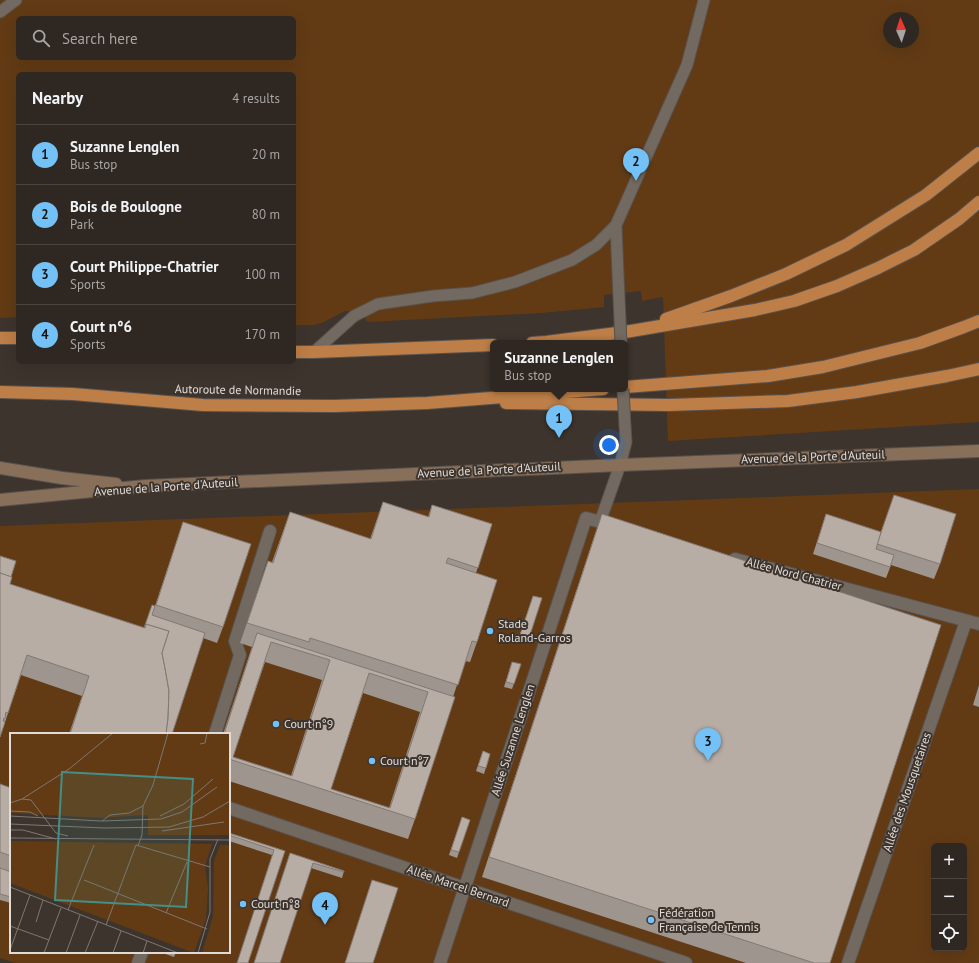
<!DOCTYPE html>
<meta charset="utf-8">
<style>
:root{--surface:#2e2722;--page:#362f2a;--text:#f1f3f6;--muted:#a7a5a5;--line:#494440;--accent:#73c1f6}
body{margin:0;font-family:"PT Sans",sans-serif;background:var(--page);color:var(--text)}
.controls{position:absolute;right:12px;bottom:12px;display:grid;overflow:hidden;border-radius:6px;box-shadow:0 4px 16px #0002}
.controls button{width:36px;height:36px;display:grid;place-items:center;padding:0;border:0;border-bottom:1px solid var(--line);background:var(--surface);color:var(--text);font:20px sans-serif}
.compass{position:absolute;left:883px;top:12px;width:36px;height:36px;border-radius:50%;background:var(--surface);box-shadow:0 4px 16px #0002;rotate:357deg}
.you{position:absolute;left:609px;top:445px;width:14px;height:14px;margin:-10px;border:3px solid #fff;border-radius:50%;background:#1a73e8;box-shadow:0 0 0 6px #1a73e833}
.badge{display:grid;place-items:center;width:26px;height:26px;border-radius:50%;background:var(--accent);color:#111;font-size:13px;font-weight:700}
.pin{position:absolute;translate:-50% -33px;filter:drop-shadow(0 1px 2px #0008)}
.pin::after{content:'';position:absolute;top:21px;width:14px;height:12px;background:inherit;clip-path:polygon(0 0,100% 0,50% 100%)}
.popup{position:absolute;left:490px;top:340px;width:138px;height:52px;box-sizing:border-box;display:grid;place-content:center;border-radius:6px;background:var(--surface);filter:drop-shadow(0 1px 3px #0005);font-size:13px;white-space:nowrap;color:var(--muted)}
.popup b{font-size:15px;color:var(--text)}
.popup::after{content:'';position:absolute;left:50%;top:100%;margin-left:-8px;border:8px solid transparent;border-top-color:var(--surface)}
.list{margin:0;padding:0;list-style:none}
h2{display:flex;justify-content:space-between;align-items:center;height:52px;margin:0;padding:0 16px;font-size:17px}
h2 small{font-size:13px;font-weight:400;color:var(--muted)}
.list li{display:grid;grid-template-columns:26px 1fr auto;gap:12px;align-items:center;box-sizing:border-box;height:60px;padding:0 16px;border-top:1px solid var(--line)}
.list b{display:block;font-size:15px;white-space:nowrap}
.list p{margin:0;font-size:13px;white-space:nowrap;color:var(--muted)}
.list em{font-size:13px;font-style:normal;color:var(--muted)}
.icon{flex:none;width:22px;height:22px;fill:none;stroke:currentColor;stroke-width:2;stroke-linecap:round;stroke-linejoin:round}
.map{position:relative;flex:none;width:979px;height:963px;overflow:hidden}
.search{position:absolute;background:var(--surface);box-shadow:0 4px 16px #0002;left:16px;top:16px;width:280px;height:44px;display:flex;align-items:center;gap:10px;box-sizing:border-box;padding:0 14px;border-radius:6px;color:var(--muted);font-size:15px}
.panel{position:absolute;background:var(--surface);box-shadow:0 4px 16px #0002;left:16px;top:72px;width:280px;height:292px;border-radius:6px}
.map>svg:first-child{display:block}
.green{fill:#623b15;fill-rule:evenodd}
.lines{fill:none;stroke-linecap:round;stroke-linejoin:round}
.lane-casing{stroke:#59514c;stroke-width:13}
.street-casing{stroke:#59514c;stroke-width:14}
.secondary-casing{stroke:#59514c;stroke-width:14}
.highway-casing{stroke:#59514c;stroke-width:14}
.lane{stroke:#726961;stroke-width:11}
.street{stroke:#726961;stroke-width:12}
.secondary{stroke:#886f59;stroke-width:12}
.highway{stroke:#bd7e47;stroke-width:12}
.lane-bridge-casing{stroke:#59514c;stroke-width:13;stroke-linecap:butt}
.lane-bridge{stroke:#726961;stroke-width:11}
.wall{fill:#9e958e;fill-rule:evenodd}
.building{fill:#b8ada5;stroke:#817974;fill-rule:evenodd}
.poi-dot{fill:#73c1f6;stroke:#3d342d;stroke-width:1.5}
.labels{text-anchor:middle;stroke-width:4;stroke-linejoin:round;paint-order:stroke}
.street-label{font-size:12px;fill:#e1dbd7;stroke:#3d342d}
.poi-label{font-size:12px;fill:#e1dbd7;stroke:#3d342d;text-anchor:start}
.inset-road{fill:none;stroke:#7f7771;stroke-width:1}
.view{fill:#448f88;fill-opacity:0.15;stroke:#448f88;stroke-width:2}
.inset-edge{fill:none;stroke:#e1dbd7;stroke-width:2}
</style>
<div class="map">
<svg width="979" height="963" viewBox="0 0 979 963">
<rect width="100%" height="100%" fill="#3d342d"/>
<g class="green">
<path d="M0,0H979V422L668,441L663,297L642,301L641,291L604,295V307L541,313L368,322L365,320L366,316L379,311H345L322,323L313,325H294V74H18V317L0,318ZM18,18H294V58H18ZM889,18H913V42H889Z"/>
<path d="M979,489V963H15L0,958V526ZM11,734H229V952H11ZM934,846H964V948H934Z"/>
</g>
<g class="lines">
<g class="lane-casing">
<g id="lane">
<polyline points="0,12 16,0"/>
<polyline points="617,251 616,225 687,65 704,0"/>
<polyline points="314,352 354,316 378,304 433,296 472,293 515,282 572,260 596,245 616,225"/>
<polyline points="600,522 620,465 626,442 625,426"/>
</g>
</g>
<g class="street-casing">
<g id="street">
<polyline points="735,559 979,624"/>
<polyline points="215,734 240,655 235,641 270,531"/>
<polyline points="229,808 686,963"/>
<polyline points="138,963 142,952"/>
<polyline points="440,963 586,518 615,526"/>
<polyline points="848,963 966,621"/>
</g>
</g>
<g class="secondary-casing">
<g id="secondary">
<polyline points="0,468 62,478 116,484"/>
<polyline points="0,500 145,486 620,465 979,451"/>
</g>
</g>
<g class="highway-casing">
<g id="highway">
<polyline points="666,319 731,296 786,274 846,245 926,195 979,153"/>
<polyline points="0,338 18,338"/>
<polyline points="532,343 546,342 625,332 755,310 794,301 837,286 878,268 914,250 959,219 979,202"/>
<polyline points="294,352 314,352 493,345"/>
<polyline points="625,387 768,376 823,367 920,343 964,327 979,321"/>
<polyline points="0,392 73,394 203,405 334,406 427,403 603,389"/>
<polyline points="506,403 669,405 788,401 857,392 947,376 979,369"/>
</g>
</g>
<use href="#lane" class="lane"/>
<use href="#street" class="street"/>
<use href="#secondary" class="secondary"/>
<use href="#highway" class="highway"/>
<g class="lane-bridge-casing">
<g id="lane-bridge">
<polyline points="617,251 621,343"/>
<polyline points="623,389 625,426"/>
</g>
</g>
<use href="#lane-bridge" class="lane-bridge"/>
</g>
<g class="wall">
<polygon points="894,495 940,564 934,579 891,565 886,578 813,554 826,514 881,532"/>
<path d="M383,502L428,517L432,505L492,524L476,573L477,642L470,662L465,661L453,697L415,819L408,839L229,781V734H223L252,647L240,643L268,561L272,562L290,512L370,539ZM265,662L322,680L291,776L233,757ZM363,693L420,712L389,808L331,789Z"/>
<polygon points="602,514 830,963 746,963 482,877 595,534"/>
<polygon points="183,522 223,627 217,643 203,638 172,734 69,734 82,696 21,675 0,737 0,556 11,577 10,584 144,628 155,606"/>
<polygon points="533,596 542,598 527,643 518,640"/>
<polygon points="512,662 521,664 512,689 504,687"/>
<polygon points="979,685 979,707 973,705"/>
<polygon points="483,751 490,754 484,774 476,771"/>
<polygon points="0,784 11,788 11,903 0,900"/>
<polygon points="462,817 470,820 457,858 449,855"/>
<polygon points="229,833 285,851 272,855 229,841"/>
<polygon points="290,853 344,871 342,878 311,868"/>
<polygon points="160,952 176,952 174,957"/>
</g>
<g class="building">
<polygon points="894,495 956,514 940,564 877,544"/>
<polygon points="383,502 429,517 432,505 492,524 478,568 448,558 446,563 497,580 477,642 472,641 458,685 310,638 309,642 247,623 268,561 273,563 290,512 371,539"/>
<polygon points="602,514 941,625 830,963 814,963 489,857"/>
<polygon points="826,514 881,532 876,549 894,555 890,567 817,543"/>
<polygon points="183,522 251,544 223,627 156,605"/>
<polygon points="0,556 16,561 11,577 0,573"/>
<polygon points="0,573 12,577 10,584 145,628 146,624 169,631 162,653 165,668 169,691 168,719 166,734 70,734 89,676 27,655 8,713 6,712 5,716 6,716 5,718 4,718 3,721 5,722 0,737"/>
<polygon points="533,596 542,598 529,638 520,635"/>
<polygon points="152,605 155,606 152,615 205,633 172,734 166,734 168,719 169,691 165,668 162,653 169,631 146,624 144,628"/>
<path d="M257,633L455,697L415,819L229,759V734H224ZM271,642L330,660L292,776L233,757ZM369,673L428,692L390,808L331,789Z"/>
<polygon points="512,662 521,664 514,684 506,682"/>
<polygon points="483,751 490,754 486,768 478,766"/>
<polygon points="0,784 11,788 11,856 0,852"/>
<polygon points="462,817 470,820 459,852 451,850"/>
<polygon points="229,833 285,851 248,963 237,963 274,850 229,835"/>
<polygon points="290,853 344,871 344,872 313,863 280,963 254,963"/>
<polygon points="0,868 11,872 11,897 0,894"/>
<polygon points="372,880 398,888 373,963 345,963"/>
</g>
<g class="poi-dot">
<circle cx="490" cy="631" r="4"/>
<circle cx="276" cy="724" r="4"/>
<circle cx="372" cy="761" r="4"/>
<circle cx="243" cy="904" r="4"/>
<circle cx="651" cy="920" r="4"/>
</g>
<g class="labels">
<g class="street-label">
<text transform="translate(238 390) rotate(1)" y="4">Autoroute de Normandie</text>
<text transform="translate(813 457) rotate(-2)" y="4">Avenue de la Porte d'Auteuil</text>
<text transform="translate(489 470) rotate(-3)" y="4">Avenue de la Porte d'Auteuil</text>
<text transform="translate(166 487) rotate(-4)" y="4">Avenue de la Porte d'Auteuil</text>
<text transform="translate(794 574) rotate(15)" y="4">Allée Nord Chatrier</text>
<text transform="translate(513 740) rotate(-72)" y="4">Allée Suzanne Lenglen</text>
<text transform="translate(907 792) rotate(-71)" y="4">Allée des Mousquetaires</text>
<text transform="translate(458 886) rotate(19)" y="4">Allée Marcel Bernard</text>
</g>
<g class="poi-label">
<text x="498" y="628">Stade<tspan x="498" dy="14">Roland-Garros</tspan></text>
<text x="284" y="728">Court n°9</text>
<text x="380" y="765">Court n°7</text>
<text x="251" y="908">Court n°8</text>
<text x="659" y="917">Fédération<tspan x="659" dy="14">Française de Tennis</tspan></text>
</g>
</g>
<g transform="translate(10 733)">
<rect width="220" height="220" fill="#3d342d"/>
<path d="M0,0H220V102H138V83L135,82L91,85L0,80ZM0,108L202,111L195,133L198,155L196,186L184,220L0,150ZM210,112H220V220H192L203,183L204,128Z" fill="#623b15"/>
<path class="inset-road" d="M190,11L195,10L197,0M12,66L59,36L103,0M0,70L12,66L21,67L46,100L58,103M0,78L20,79L28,83M0,83L91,88L151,86L172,79L207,54M150,83L174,71L203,46M92,88L100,82L119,80L133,73M0,91L94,95L159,94L193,84L220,68M0,97H13L46,106M152,98L214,89M0,105L220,107M128,113L132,102L133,73L143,52L158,0M74,147L197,196M0,154L168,220M58,177L84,112M156,180L177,129M26,189L33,167M96,192L126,112L200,134M0,193L39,207M0,217L20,162M34,220L51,175M56,220L70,182M75,220L88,188M103,220L111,198M133,220L137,208M188,220L200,179V126L208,106"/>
<path class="view" d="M52,39L183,46L176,174L45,167Z"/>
<rect width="220" height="220" class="inset-edge"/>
</g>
</svg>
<div class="controls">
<button>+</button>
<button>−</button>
<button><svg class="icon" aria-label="locate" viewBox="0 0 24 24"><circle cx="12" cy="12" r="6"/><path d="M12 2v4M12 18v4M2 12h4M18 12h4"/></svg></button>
</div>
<svg class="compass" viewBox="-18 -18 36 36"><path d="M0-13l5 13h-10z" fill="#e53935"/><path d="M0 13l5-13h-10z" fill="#a7a5a5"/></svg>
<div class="you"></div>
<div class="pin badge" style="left:559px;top:438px">1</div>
<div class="popup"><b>Suzanne Lenglen</b>Bus stop</div>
<div class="pin badge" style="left:636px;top:181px">2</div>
<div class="pin badge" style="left:708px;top:761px">3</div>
<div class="pin badge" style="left:325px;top:925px">4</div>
<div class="search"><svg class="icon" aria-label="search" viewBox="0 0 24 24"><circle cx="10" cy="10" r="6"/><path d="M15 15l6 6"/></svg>Search here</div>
<section class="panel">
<h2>Nearby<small>4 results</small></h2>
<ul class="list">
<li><span class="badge">1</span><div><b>Suzanne Lenglen</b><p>Bus stop</p></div><em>20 m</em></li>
<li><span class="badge">2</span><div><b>Bois de Boulogne</b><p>Park</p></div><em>80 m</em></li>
<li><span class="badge">3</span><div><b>Court Philippe-Chatrier</b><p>Sports</p></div><em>100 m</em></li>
<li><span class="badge">4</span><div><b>Court n°6</b><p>Sports</p></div><em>170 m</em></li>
</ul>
</section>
</div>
